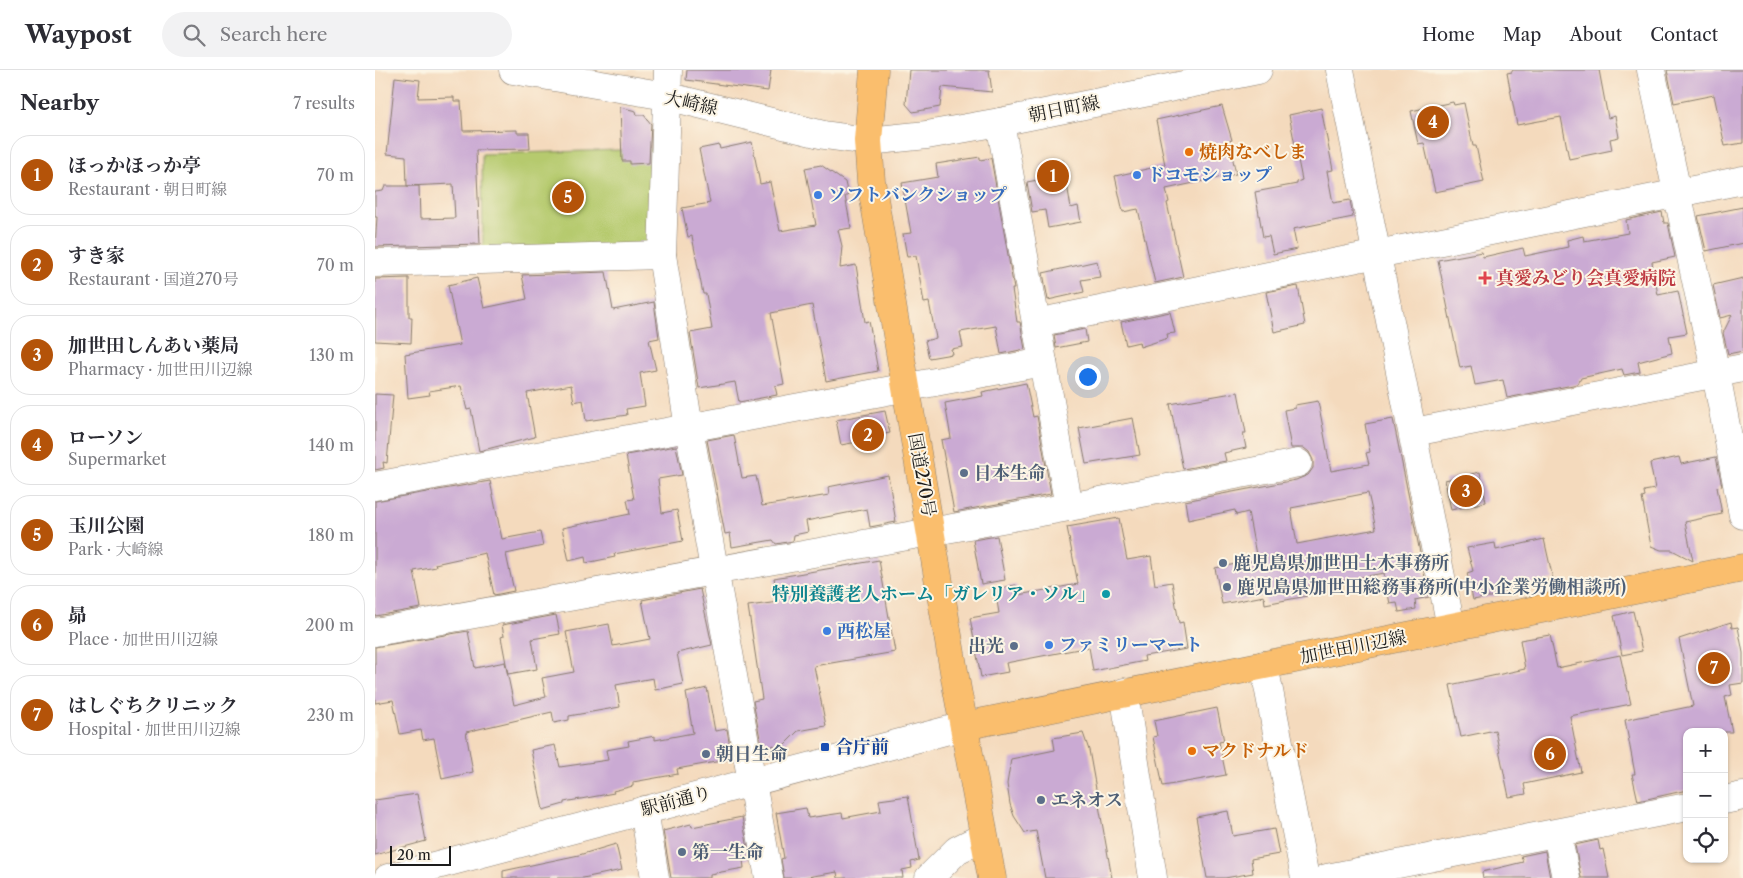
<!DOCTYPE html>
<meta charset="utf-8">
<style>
:root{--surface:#fff;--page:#f2f2f3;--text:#2b2b33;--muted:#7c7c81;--line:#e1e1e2;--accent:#b45309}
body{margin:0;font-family:"Libre Caslon Text","Noto Serif JP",serif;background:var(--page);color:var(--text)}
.controls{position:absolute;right:15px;bottom:15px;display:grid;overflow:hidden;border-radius:10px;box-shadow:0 1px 4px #0004}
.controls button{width:45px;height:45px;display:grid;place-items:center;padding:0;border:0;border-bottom:1px solid var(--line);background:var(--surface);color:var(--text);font:25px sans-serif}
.scale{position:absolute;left:15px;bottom:12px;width:61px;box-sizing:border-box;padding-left:5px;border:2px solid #1c1c1c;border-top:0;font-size:14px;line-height:18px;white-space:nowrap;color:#1c1c1c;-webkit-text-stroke:4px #fcf5e5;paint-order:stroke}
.you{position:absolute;left:712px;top:306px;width:18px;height:18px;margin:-12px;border:4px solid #fff;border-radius:50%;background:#1a73e8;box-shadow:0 0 0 8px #1a73e833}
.badge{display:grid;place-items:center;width:32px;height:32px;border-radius:50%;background:var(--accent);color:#fff;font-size:16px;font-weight:700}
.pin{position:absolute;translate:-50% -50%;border:2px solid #fff;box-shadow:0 1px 5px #0006}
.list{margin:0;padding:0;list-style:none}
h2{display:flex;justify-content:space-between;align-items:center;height:65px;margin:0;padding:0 20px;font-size:21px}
h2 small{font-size:16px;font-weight:400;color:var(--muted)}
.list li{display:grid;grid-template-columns:32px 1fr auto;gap:15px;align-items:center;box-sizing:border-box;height:80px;margin:0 10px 10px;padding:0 10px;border:1px solid var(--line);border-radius:20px}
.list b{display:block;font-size:19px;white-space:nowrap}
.list p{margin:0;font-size:16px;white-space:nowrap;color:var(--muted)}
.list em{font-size:16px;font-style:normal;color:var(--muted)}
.icon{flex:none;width:28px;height:28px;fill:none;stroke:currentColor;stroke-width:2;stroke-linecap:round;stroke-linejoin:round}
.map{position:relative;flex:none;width:1368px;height:808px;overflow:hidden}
header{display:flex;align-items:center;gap:30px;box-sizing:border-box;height:70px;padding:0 25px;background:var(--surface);border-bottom:1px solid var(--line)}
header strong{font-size:24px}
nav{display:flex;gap:28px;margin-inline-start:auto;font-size:18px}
.search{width:350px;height:45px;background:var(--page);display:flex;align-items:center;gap:12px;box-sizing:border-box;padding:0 18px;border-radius:28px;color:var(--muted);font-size:19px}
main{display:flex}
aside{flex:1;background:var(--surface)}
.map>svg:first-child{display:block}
.green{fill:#b6ca6e;stroke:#697345}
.building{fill:#caaad3;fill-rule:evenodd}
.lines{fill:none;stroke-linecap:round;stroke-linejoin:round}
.minor-casing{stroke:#887b6c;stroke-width:29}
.major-casing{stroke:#887b6c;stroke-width:29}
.highway-casing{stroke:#887b6c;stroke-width:29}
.minor{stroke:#fff;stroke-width:28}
.major{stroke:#fabe6d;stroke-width:28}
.highway{stroke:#fabe6d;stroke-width:28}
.food-dot{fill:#e8710a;stroke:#fcf5e5;stroke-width:2}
.shop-dot{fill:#3f7fe0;stroke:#fcf5e5;stroke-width:2}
.health-dot{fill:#e0444e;stroke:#fcf5e5;stroke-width:2}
.service-dot{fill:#5c6f8a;stroke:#fcf5e5;stroke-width:2}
.culture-dot{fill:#0f9aa8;stroke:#fcf5e5;stroke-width:2}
.transit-dot{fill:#1a4fb4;stroke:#fcf5e5;stroke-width:2}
.labels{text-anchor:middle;stroke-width:4;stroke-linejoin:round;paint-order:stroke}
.street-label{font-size:18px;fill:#1c1c1c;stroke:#fcf5e5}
.food-label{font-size:18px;font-weight:bold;fill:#c56008;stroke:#fcf5e5;text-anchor:start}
.shop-label{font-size:18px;font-weight:bold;fill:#366cbe;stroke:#fcf5e5;text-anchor:start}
.health-label{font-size:18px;font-weight:bold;fill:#be3a42;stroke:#fcf5e5;text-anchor:start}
.service-label{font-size:18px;font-weight:bold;fill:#4e5e75;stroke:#fcf5e5;text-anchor:start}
.culture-label{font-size:18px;font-weight:bold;fill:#0d838f;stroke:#fcf5e5;text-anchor:end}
.transit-label{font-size:18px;font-weight:bold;fill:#164399;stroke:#fcf5e5;text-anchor:start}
</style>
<header>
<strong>Waypost</strong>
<div class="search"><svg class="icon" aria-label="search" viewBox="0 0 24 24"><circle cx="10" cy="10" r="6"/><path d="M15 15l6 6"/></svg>Search here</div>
<nav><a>Home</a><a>Map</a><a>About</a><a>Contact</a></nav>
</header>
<main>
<aside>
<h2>Nearby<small>7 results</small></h2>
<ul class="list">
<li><span class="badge">1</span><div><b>ほっかほっか亭</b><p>Restaurant · 朝日町線</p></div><em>70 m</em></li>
<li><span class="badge">2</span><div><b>すき家</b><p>Restaurant · 国道270号</p></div><em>70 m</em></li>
<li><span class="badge">3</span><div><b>加世田しんあい薬局</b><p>Pharmacy · 加世田川辺線</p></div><em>130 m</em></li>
<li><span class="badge">4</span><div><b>ローソン</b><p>Supermarket</p></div><em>140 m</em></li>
<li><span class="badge">5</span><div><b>玉川公園</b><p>Park · 大崎線</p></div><em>180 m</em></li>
<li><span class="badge">6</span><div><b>昴</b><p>Place · 加世田川辺線</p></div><em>200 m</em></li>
<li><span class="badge">7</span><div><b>はしぐちクリニック</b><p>Hospital · 加世田川辺線</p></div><em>230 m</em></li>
</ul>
</aside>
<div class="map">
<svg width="1368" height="808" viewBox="0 0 1368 808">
<rect width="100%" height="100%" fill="#fcf5e5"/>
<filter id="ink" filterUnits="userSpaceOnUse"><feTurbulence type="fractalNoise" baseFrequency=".02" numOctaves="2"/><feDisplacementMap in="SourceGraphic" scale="10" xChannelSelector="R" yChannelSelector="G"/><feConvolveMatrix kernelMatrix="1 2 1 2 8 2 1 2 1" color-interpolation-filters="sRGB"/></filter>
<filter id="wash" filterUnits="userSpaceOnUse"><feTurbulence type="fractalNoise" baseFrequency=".0096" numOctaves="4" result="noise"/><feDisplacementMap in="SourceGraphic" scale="20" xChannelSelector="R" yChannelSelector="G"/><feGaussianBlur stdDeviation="1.12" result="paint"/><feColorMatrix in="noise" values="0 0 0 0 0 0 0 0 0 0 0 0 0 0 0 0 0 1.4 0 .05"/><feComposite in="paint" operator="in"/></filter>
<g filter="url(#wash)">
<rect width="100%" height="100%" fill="#f4dabd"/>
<polygon class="green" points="279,79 277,171 267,178 108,182 107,84"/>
<g id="blocks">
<g class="building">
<polygon points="312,0 396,0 393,21 311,10"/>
<polygon points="534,0 614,0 617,22 567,17 565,37 538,42 531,34"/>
<polygon points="1137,0 1224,0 1233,48 1240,46 1244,67 1235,69 1237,80 1194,89 1186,47 1142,55 1132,3 1137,2"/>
<polygon points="1292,0 1368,0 1368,73 1350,76 1339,25 1299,33"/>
<polygon points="20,7 45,10 43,28 79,27 79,31 86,31 88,61 142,60 142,63 154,63 155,79 101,80 105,174 0,177 2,147 0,147 0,122 8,121 10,116 44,116 45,149 80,148 78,114 32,116 31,86 12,84"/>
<polygon points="1078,32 1079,35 1089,33 1098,76 1101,76 1109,112 1060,122 1049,73 1043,74 1036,41"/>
<polygon points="847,36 857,70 854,71 861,104 791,119 794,132 792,133 808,207 780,213 763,139 748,142 740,106 790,95 781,50"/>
<polygon points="245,37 261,41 262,45 269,45 276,54 274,93 255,94 255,91 247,91"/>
<polygon points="946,38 958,100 952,101 958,133 975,130 978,147 918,159 922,179 898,184 894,166 888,167 880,122 922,114 922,112 927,110 914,45"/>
<polygon points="377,72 385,114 395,112 405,161 441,155 430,98 446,95 470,112 473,126 470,126 476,158 463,160 467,176 465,198 481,195 490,252 494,251 503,301 451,311 437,235 396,243 409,314 400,316 402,325 364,332 360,312 324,318 315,263 337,259 331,224 328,224 317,166 313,167 307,138 335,133 324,79 344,75 345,79"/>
<polygon points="605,87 605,90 616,88 639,219 637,219 642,252 645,252 650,279 626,284 621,256 585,262 588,277 576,279 577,284 554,288 550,271 561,268 554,232 549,233 541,186 532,187 528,164 536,163 527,113 563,107 561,94"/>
<polygon points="688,90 696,138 703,136 706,152 673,158 670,140 657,142 652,112 668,109 666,94"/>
<polygon points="1368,137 1368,173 1331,181 1323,146"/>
<polygon points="1287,142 1289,153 1293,153 1300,187 1277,192 1283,225 1303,221 1312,263 1294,266 1297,283 1263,292 1265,302 1249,305 1247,299 1206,308 1203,314 1132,328 1128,310 1100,315 1096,296 1085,298 1063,190 1107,182 1108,187 1148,178 1150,186 1193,177 1192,170 1208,166 1209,171 1253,163 1251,150"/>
<polygon points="722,191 725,207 706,210 709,222 673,230 668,203"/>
<polygon points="231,202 238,240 279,232 284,268 274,270 281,300 265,303 270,336 251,339 252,345 211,351 208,330 199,332 196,315 152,323 160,367 104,381 96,339 92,340 86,316 54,321 55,325 33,328 30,284 85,275 73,215 102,208 109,238 152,229 147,205"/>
<polygon points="34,208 34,247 37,247 36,273 0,271 0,209"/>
<polygon points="1368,208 1368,281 1353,284 1348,263 1357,245 1345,248 1338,215"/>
<polygon points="923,216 930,255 899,262 891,222"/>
<polygon points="795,242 800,263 792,264 793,268 765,277 764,272 751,275 746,252"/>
<polygon points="710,259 712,272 681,278 679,265"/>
<polygon points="651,313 658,347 662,346 676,424 579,442 566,370 576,368 570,333 608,326 607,322"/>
<polygon points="863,322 871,363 868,363 871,378 849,383 851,391 808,399 795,334"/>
<polygon points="0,324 18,325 12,393 8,392 9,398 0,400"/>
<path d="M943,331L956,401L994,394L991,383L995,382L990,354L1018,349L1054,527L1040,530L1041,539L1024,542L1022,533L1015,534L1009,503L931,517L932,526L890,534L889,526L847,534L840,498L882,490L873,442L861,445L860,440L813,450L810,431L921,410L933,405L938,398V390L934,382L929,378H916L909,340L920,338V335ZM993,423L1001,459L922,474L916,438Z"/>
<polygon points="510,341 515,363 493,367 493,370 466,375 461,350"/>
<polygon points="758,348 765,385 711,394 704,358"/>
<polygon points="359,365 367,408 381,406 387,436 454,425 453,417 513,405 521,452 495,457 492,439 431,451 433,462 419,465 418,471 401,474 398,470 357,477 355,463 350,464 332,370"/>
<polygon points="301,376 307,405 283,409 287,443 302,440 308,471 239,484 240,487 211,493 210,487 194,491 187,458 255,444 252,430 259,429 251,385"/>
<polygon points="1304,387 1306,394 1341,387 1347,416 1342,417 1347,444 1310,452 1318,491 1297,480 1286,480 1276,476 1267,428 1270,427 1269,421 1280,419 1275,393"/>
<polygon points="1105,402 1111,432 1076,440 1070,410"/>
<polygon points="115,411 127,469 165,462 168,476 131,484 139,521 119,525 110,483 60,494 61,497 39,501 46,538 0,546 0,431"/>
<polygon points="744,448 752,490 776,486 780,515 797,512 804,553 808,552 812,579 769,586 770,591 718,601 714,577 631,593 633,602 606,607 595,548 624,543 620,519 641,515 643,525 703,514 692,457"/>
<polygon points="622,466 630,510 606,514 598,470"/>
<polygon points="1169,469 1178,509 1130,520 1131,524 1098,530 1092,503 1098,501 1092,478 1120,473 1121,480"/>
<polygon points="504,490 520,582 439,596 451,656 423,661 407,677 405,675 403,678 398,675 395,680 386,674 378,631 387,629 373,536 404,532 399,508"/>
<polygon points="325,519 337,575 302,583 308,614 280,620 278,608 241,615 245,637 194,646 194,650 179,653 177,642 91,662 98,702 67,709 59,668 48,670 46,660 25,664 18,630 0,633 0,577 93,561 100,598 130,592 139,635 171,627 167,608 199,602 191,562 234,554 238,576 275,569 267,530"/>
<polygon points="1258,541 1267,581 1247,585 1239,546"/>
<polygon points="181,545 185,564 157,569 162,599 133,604 126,567 129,566 127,555"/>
<polygon points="1356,552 1357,558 1363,557 1368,583 1368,613 1355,615 1357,625 1350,627 1357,662 1312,662 1312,720 1263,731 1257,704 1260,704 1250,650 1318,636 1304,569"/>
<polygon points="1175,565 1182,598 1245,585 1256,634 1195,646 1206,702 1149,714 1151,724 1134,727 1120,660 1086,667 1075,615 1150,599 1145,570"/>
<polygon points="332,618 340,661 352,659 357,689 302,699 303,704 258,712 258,716 238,721 239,723 189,732 189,734 168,740 156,680 180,675 185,697 233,690 231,680 254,676 253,671 280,666 280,670 318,663 311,623"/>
<polygon points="842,638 849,671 844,672 851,705 788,716 778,667 782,666 779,651"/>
<polygon points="708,663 714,680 737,808 670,808 661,761 650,763 639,746 635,734 632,714 636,689 680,680 678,668"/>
<polygon points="42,724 51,771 0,785 0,730"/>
<polygon points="533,726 544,790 536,792 537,798 527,800 528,808 463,808 462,802 426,808 409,808 406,789 409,788 401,743 431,738 433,748 467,743 468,748 506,741 504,730"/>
<polygon points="853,741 858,766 899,759 904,784 876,789 878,803 850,808 832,808 821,747"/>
<polygon points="367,747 375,789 368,790 369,798 335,804 335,808 296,808 288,761 316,754 317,757"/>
<polygon points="1223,770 1225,780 1228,779 1234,808 1206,808 1200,775"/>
<polygon points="241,774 247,800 208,808 128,808 128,801 204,785"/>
<polygon points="1170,781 1175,808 1108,808 1107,802 1148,792 1146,786"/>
</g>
</g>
</g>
<g filter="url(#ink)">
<use href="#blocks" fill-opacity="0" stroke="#887b6c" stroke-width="1"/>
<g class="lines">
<g class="minor-casing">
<g id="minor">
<polyline points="138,0 291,26 449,65 493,71 552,65 625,52 883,0"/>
<polyline points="293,0 287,185 314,358 394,808"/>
<polyline points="965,0 1076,557"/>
<polyline points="1276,0 1341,304 1368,445"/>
<polyline points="625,52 694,437"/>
<polyline points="0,193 287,185"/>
<polyline points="661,253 1368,110"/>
<polyline points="1039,362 1368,298"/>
<polyline points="0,416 668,292"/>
<polyline points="0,562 694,437 923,393"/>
<polyline points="889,595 930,808"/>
<polyline points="749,622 778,808"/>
<polyline points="1349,730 1368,726"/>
<polyline points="269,740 280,808"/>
<polyline points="1182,764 1191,808"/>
<polyline points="13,808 589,656"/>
<polyline points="554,808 582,780 608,767"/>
<polyline points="952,808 1312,737"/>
</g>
</g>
<g class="major-casing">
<polyline id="major" points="589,656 1368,498"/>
</g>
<g class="highway-casing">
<polyline id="highway" points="499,0 493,71 496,111 582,619 617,808"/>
</g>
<use href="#minor" class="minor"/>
<use href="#major" class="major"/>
<use href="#highway" class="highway"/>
</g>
</g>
<g class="food-dot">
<circle cx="814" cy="82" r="5"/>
<circle cx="817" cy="681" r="5"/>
</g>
<g class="shop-dot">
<circle cx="762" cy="105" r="5"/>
<circle cx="443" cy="125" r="5"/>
<circle cx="452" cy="561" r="5"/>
<circle cx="674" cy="575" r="5"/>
</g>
<path class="health-dot" d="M1107.5 200.5h5v5h5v5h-5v5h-5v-5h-5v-5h5z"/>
<g class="service-dot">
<circle cx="589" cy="403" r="5"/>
<circle cx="848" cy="493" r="5"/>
<circle cx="852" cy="517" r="5"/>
<circle cx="639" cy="576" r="5"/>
<circle cx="331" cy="684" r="5"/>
<circle cx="666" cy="730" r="5"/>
<circle cx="307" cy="782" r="5"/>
</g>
<circle class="culture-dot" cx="731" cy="524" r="5"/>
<rect class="transit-dot" x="445" y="672" width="10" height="10" rx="2.5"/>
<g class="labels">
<g class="street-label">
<text transform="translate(316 33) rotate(13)" y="6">大崎線</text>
<text transform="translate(689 39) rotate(-11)" y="6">朝日町線</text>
<text transform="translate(547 405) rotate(80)" y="6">国道270号</text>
<text transform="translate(978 577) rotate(-11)" y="6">加世田川辺線</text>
<text transform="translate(301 731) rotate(-15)" y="6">駅前通り</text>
</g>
<g class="food-label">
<text x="824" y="88">焼肉なべしま</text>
<text x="827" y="687">マクドナルド</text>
</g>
<g class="shop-label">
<text x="772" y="111">ドコモショップ</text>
<text x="453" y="131">ソフトバンクショップ</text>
<text x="462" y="567">西松屋</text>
<text x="684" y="581">ファミリーマート</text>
</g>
<g class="health-label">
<text x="1121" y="214">真愛みどり会真愛病院</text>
</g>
<g class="service-label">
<text x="599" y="409">日本生命</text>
<text x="858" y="499">鹿児島県加世田土木事務所</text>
<text x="862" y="523">鹿児島県加世田総務事務所(中小企業労働相談所)</text>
<text x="629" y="582" text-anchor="end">出光</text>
<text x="341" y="690">朝日生命</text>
<text x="676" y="736">エネオス</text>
<text x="317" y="788">第一生命</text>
</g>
<g class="culture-label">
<text x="721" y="530">特別養護老人ホーム「ガレリア・ソル」</text>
</g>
<g class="transit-label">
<text x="460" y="683">合庁前</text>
</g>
</g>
</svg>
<div class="controls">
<button>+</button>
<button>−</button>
<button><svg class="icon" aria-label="locate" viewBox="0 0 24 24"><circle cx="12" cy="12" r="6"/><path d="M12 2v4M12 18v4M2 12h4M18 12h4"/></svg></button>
</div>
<div class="scale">20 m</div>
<div class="you"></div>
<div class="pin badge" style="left:678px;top:106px">1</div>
<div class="pin badge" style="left:493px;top:365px">2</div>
<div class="pin badge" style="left:1091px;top:421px">3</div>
<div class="pin badge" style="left:1058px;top:52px">4</div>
<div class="pin badge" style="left:193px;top:127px">5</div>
<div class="pin badge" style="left:1175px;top:684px">6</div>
<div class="pin badge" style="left:1339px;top:598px">7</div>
</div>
</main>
